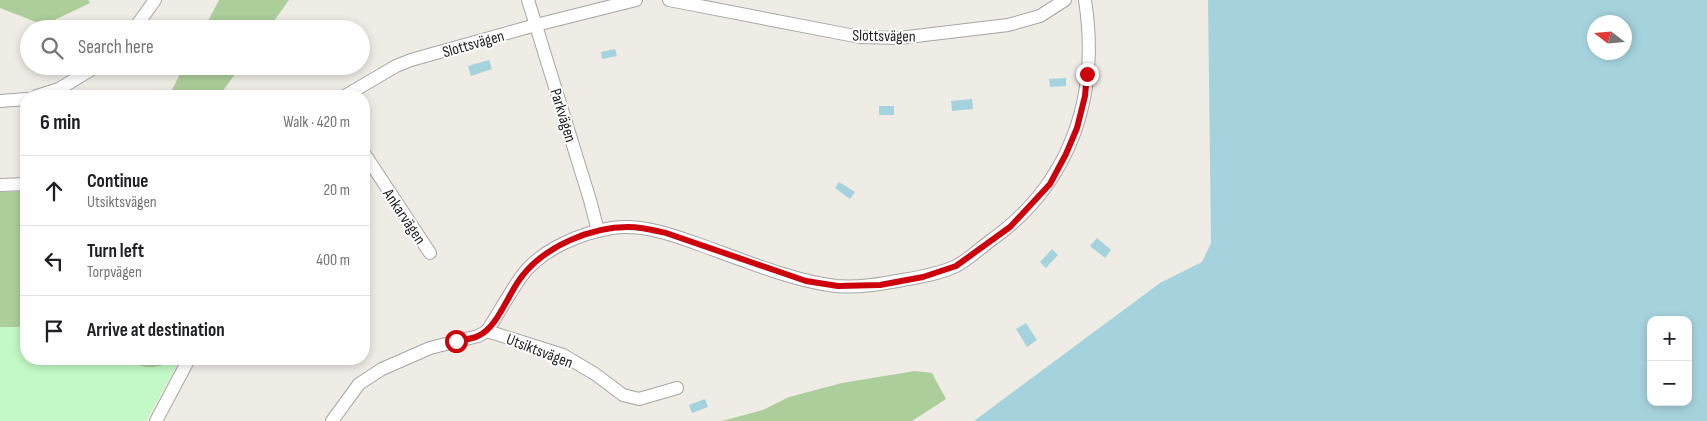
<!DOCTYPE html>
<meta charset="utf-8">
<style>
:root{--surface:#fff;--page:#f6f6f6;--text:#202124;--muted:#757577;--line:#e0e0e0}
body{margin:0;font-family:"Sofia Sans Condensed",sans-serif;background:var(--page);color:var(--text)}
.controls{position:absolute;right:15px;bottom:15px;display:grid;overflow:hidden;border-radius:10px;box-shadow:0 2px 8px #0003}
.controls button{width:45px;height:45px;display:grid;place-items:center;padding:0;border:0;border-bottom:1px solid var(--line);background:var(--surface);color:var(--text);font:25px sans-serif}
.compass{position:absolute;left:1587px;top:15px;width:45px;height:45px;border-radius:50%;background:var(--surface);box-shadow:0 2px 8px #0003;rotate:286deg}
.stop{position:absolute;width:15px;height:15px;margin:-11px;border:4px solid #cc010b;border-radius:50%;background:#fff}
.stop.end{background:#cc010b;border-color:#fff;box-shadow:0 1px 5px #0008}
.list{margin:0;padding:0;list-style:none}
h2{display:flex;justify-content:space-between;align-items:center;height:65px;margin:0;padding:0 20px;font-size:21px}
h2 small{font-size:16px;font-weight:400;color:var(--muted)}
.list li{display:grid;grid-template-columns:32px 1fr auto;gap:15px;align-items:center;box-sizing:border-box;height:70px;padding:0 20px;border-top:1px solid var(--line)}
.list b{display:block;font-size:19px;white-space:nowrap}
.list p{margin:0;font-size:16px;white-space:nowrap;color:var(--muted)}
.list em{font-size:16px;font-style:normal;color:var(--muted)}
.icon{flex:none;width:28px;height:28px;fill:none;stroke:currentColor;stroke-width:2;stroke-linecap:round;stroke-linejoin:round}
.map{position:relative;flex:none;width:1707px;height:421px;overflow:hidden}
.search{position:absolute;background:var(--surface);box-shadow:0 2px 8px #0003;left:20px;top:20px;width:350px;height:55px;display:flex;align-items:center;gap:12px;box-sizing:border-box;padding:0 18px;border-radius:28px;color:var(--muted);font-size:19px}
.panel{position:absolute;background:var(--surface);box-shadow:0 2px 8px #0003;left:20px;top:90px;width:350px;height:275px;border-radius:20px}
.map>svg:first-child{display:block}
.forest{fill:#acce9a}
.park{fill:#c2f9c4}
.water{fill:#a5d3dd;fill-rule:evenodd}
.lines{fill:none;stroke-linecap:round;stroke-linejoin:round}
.street-casing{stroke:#a6a6a6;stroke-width:14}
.street{stroke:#fff;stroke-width:12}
.route{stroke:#cc010b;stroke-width:6}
.labels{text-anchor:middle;stroke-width:4;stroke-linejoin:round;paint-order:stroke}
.street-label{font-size:16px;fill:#1f1f1f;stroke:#fff}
</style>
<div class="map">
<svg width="1707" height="421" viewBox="0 0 1707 421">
<rect width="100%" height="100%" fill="#efebe5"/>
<g class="forest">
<polygon points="0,0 88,0 90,3 44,25 0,8"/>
<polygon points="219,0 289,0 268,29 204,29"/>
<polygon points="184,66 241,66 219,96 169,96"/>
<polygon points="26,191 26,327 0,327 0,192"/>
<path d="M131,359H181C167,367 142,373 131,359Z"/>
<polygon points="915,371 932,373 946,399 912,421 722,421 763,410 789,397 842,383"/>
</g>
<path class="park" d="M0,327H26V359H131C143,375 164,364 180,360L146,421H0Z"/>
<g class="water">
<path d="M1208,0H1707V421H974L1160,283L1202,262L1211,243ZM1594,22H1624V52H1594ZM1651,320H1688V402H1651Z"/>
<polygon points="615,49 617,56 602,59 601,52"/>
<polygon points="489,60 492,69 471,76 468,66"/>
<polygon points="1066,78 1066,86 1050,87 1049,79"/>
<polygon points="972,99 973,109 952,111 951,101"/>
<rect x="879" y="106" width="15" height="9"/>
<polygon points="839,182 855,192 850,199 835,188"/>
<polygon points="1097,238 1111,250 1105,258 1090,246"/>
<polygon points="1052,249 1058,255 1046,268 1040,262"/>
<polygon points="1026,323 1037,340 1027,347 1016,329"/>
<polygon points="705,399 708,407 692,413 689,405"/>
</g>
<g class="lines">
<g class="street-casing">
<g id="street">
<polyline points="528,0 590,200 598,231"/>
<polyline points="669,0 860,37 899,38 1008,25 1040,16 1065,0"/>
<polyline points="134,29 155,0"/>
<polyline points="37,96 59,89 97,66"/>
<polyline points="345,96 396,66 411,60 536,25 636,0"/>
<polyline points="0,101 26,99"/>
<polyline points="364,153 430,253"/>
<polyline points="0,185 26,184"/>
<path d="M487,331C499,313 509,294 521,277C540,250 580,233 612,228C642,224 670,234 698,244C740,259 793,281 836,286C858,288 881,284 903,280C920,277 939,274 956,266C968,260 979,249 990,241C1071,184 1100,96 1085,0"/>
<polyline points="156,421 189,359"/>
<polyline points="332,421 359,384 382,369 430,348 478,336 487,331 563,355 595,374 623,395 639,399 677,388"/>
</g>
</g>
<use href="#street" class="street"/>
</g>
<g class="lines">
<path class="route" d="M456,341C463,340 472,339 478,336C498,328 509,291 523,275C546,246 591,227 628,227C641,227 653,230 666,233L806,281L838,286L880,285L923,277L956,266L1010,227L1050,184L1066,154L1077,128L1085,96L1087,74"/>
</g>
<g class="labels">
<g class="street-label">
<text transform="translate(884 35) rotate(1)" y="6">Slottsvägen</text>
<text transform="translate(473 43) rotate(-16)" y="6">Slottsvägen</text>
<text transform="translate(564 115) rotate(73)" y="6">Parkvägen</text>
<text transform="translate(405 216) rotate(56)" y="6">Ankarvägen</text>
<text transform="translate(540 350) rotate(21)" y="6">Utsiktsvägen</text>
</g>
</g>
</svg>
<div class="controls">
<button>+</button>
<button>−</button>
</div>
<svg class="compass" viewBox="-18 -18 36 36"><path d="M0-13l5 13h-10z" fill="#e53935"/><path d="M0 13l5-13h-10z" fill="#757577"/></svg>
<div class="stop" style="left:456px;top:341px"></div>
<div class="stop end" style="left:1087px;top:74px"></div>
<div class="search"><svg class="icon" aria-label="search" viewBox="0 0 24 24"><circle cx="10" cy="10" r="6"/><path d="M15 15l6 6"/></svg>Search here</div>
<section class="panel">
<h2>6 min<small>Walk · 420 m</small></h2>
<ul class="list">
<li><svg class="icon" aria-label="ahead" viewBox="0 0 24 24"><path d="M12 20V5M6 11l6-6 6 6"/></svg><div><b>Continue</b><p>Utsiktsvägen</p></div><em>20 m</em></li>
<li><svg class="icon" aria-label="left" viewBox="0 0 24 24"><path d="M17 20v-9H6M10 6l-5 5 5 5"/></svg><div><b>Turn left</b><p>Torpvägen</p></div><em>400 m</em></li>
<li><svg class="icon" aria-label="arrive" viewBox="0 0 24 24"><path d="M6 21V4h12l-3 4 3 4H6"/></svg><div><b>Arrive at destination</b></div></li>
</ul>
</section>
</div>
